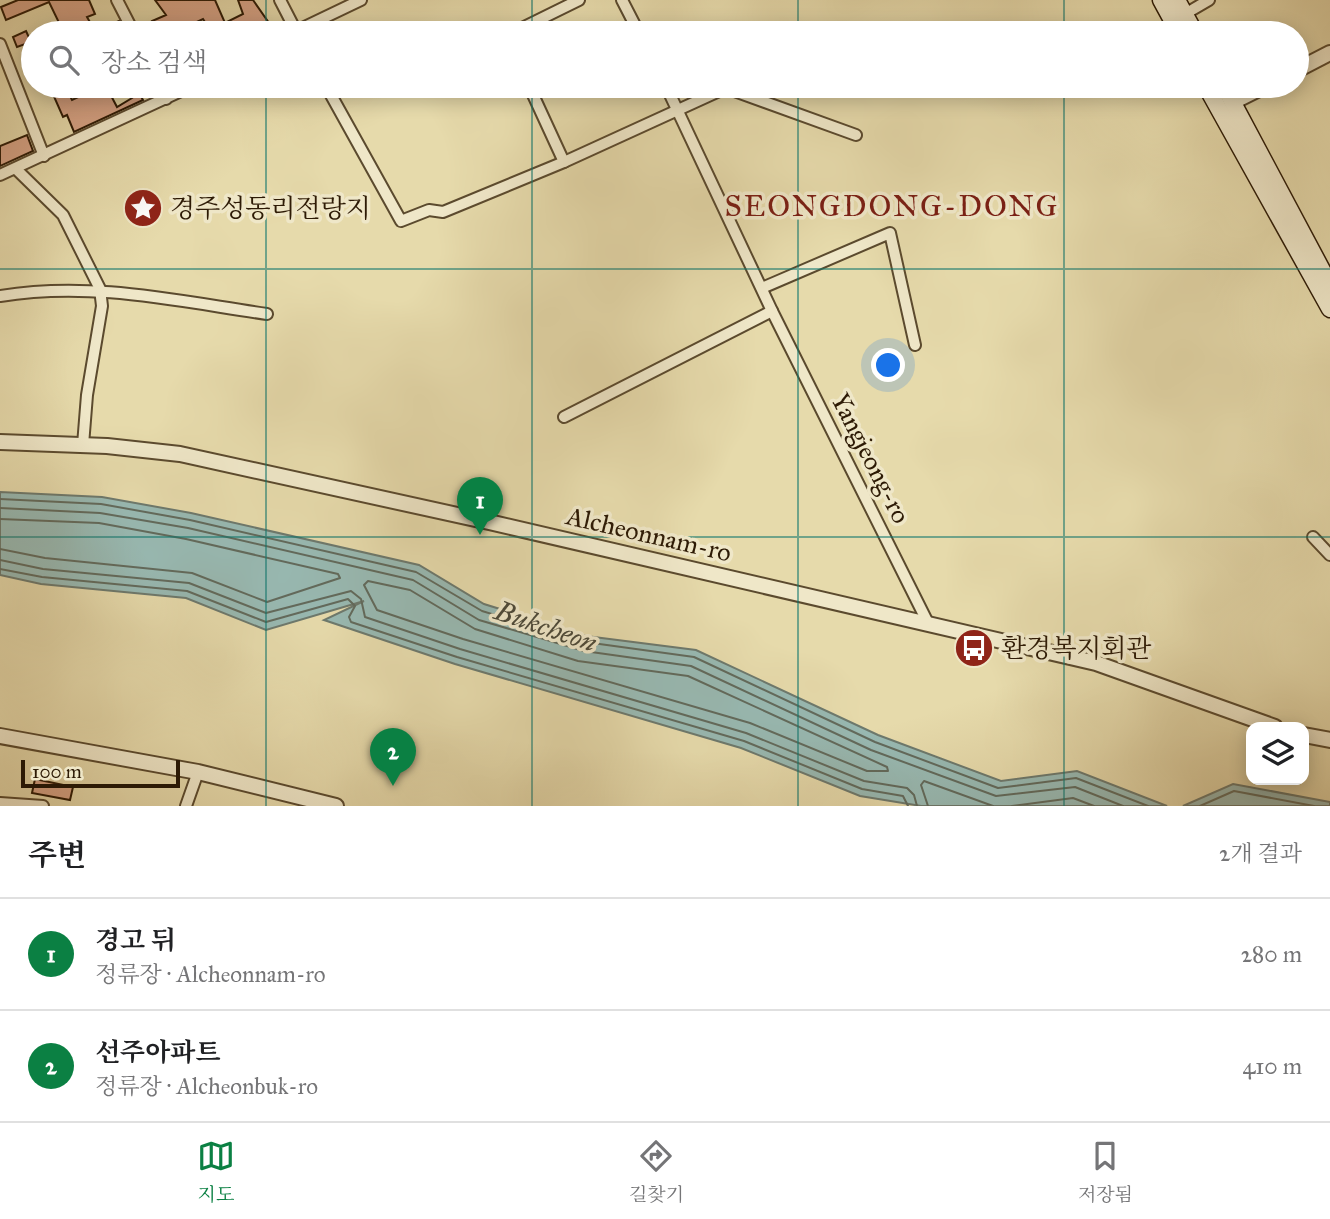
<!DOCTYPE html>
<html lang="ko">
<meta charset="utf-8">
<style>
:root{--surface:#fff;--page:#f6f6f6;--text:#202124;--muted:#757577;--line:#e0e0e0;--accent:#0b8043}
body{margin:0;font-family:"IM FELL Great Primer","Noto Serif KR",serif;background:var(--page);color:var(--text)}
.controls{position:absolute;right:21px;bottom:21px;display:grid;overflow:hidden;border-radius:14px;box-shadow:0 4px 18px #0003}
.controls button{width:63px;height:63px;display:grid;place-items:center;padding:0;border:0;border-bottom:2px solid var(--line);background:var(--surface);color:var(--text);font:35px sans-serif}
.scale{position:absolute;left:21px;bottom:18px;width:159px;box-sizing:border-box;padding-left:7px;border:4px solid #2d1a05;border-top:0;font-size:19px;line-height:24px;white-space:nowrap;color:#2d1a05;-webkit-text-stroke:5px #efe7c8;paint-order:stroke}
.you{position:absolute;left:889px;top:366px;width:24px;height:24px;margin:-18px;border:5px solid #fff;border-radius:50%;background:#1a73e8;box-shadow:0 0 0 10px #1a73e833}
.badge{display:grid;place-items:center;width:46px;height:46px;border-radius:50%;background:var(--accent);color:#fff;font-size:23px;font-weight:700}
.pin{position:absolute;translate:-50% -58px;filter:drop-shadow(0 2px 4px #0008)}
.pin::after{content:'';position:absolute;top:37px;width:24px;height:21px;background:inherit;clip-path:polygon(0 0,100% 0,50% 100%)}
.list{margin:0;padding:0;list-style:none}
h2{display:flex;justify-content:space-between;align-items:center;height:91px;margin:0;padding:0 28px;font-size:30px}
h2 small{font-size:23px;font-weight:400;color:var(--muted)}
.list li{display:grid;grid-template-columns:46px 1fr auto;gap:21px;align-items:center;box-sizing:border-box;height:112px;padding:0 28px;border-top:2px solid var(--line)}
.list b{display:block;font-size:26px;white-space:nowrap}
.list p{margin:0;font-size:23px;white-space:nowrap;color:var(--muted)}
.list em{font-size:23px;font-style:normal;color:var(--muted)}
.icon{flex:none;width:38px;height:38px;fill:none;stroke:currentColor;stroke-width:2;stroke-linecap:round;stroke-linejoin:round}
.map{position:relative;flex:none;width:1330px;height:806px;overflow:hidden}
.search{position:absolute;background:var(--surface);box-shadow:0 4px 18px #0003;left:21px;right:21px;top:21px;height:77px;display:flex;align-items:center;gap:18px;box-sizing:border-box;padding:0 24px;border-radius:38px;color:var(--muted);font-size:26px}
.sheet{height:315px;background:var(--surface)}
nav{display:flex;justify-content:space-around;align-items:center;box-sizing:border-box;height:98px;border-top:2px solid var(--line);background:var(--surface);font-size:19px;color:var(--muted)}
nav a{display:grid;justify-items:center;gap:4px}
nav .on{color:var(--accent)}
.map>svg:first-child{display:block}
.water{fill:#98b9b2;stroke:#6d796d;stroke-width:2}
.lines{fill:none;stroke-linecap:round;stroke-linejoin:round}
.shore{stroke:#626a5c;stroke-width:2}
.building{fill:#d6a386;stroke:#2d1a05;stroke-width:2}
.minor-casing{stroke:#5b4a2e;stroke-width:14}
.tertiary-casing{stroke:#5b4a2e;stroke-width:18}
.secondary-casing{stroke:#2d1a05;stroke-width:19}
.minor{stroke:#efe7c8;stroke-width:10}
.tertiary{stroke:#efe7c8;stroke-width:14}
.secondary{stroke:#efe7c8;stroke-width:16}
.grid{fill:none;stroke:#0f766e;stroke-width:2;stroke-opacity:0.55}
.labels{text-anchor:middle;stroke-width:7;stroke-linejoin:round;paint-order:stroke}
.poi-label{font-size:26px;fill:#2d1a05;stroke:#efe7c8;text-anchor:start}
.street-label{font-size:26px;fill:#2d1a05;stroke:#efe7c8}
.water-label{font-size:28px;font-style:italic;fill:#4d4a39;stroke:#efe7c8}
.quarter-label{font-size:30px;letter-spacing:2px;fill:#7a1f14;stroke:#efe7c8}
</style>
<div class="map">
<svg width="1330" height="806" viewBox="0 0 1330 806">
<rect width="100%" height="100%" fill="#e6daab"/>
<filter id="stains"><feTurbulence type="fractalNoise" baseFrequency=".00286" numOctaves="4"/><feColorMatrix values="0 0 0 0 .2 0 0 0 0 .09 0 0 0 0 .02 0 0 0 .5 -.17"/></filter>
<radialGradient id="worn" r=".72"><stop offset=".6" stop-color="#630" stop-opacity="0"/><stop offset="1" stop-color="#630" stop-opacity=".3"/></radialGradient>
<g class="water">
<polygon points="0,492 102,497 191,513 419,565 484,604 586,636 696,650 878,735 1001,781 1077,771 1167,806 921,806 860,796 741,748 455,664 324,620 364,601 266,630 186,598 41,584 0,575"/>
<polygon points="1233,784 1330,802 1330,806 1183,806"/>
</g>
<g class="lines">
<g class="shore">
<polyline points="0,499 101,504 190,520 416,572 482,611 585,642 694,657 875,742 998,788 1076,778 1148,806"/>
<polyline points="0,508 100,513 188,528 413,580 479,620 584,651 691,666 871,750 996,796 1075,787 1123,806"/>
<polyline points="0,519 99,523 186,539 338,574 340,578 267,602 192,573 45,558 0,549"/>
<polyline points="0,560 43,569 189,583 266,613 351,591 361,599 365,617 460,649 746,733 864,781 907,788 914,795 917,806"/>
<polyline points="0,569 42,577 187,591 266,622 348,599 355,606 349,617 351,622 457,657 744,741 862,789 903,796 908,806"/>
<polygon points="368,581 410,590 475,629 578,661 688,676 887,767 888,771 867,771 750,723 463,639 377,610 364,585"/>
<polyline points="928,806 921,785 924,781 993,806"/>
<polyline points="1012,806 1073,798 1094,806"/>
<polyline points="1200,806 1234,791 1314,806"/>
</g>
</g>
<g class="building">
<polygon points="18,0 89,0 95,14 87,17 95,31 119,21 125,33 64,33 49,2 6,20 1,7"/>
<polygon points="155,0 215,0 225,23 243,14 238,0 253,0 276,33 255,33 251,24 226,33 212,33 203,19 188,26 191,33 157,33 152,21 166,15"/>
<polygon points="26,31 31,42 17,47 13,37"/>
<polygon points="65,86 72,100 102,86 106,86 117,107 132,98 129,93 137,89 143,100 74,132 67,115 63,117 52,92"/>
<polygon points="27,135 33,151 0,166 0,146"/>
<polygon points="35,779 73,787 70,800 32,793"/>
</g>
<g class="lines">
<g class="minor-casing">
<g id="minor">
<polyline points="117,0 134,33"/>
<polyline points="280,0 297,33"/>
<polyline points="622,0 639,33"/>
<polyline points="1185,14 1209,0"/>
<polyline points="292,33 361,0"/>
<polyline points="512,33 579,0"/>
<polyline points="0,44 44,156"/>
<polyline points="160,86 166,99"/>
<polyline points="326,86 401,221 429,210 443,212 564,162 726,88 856,135"/>
<polyline points="529,86 564,162"/>
<polyline points="666,86 772,311 929,625"/>
<polyline points="16,169 63,215 100,289 102,306 87,395 83,445"/>
<polyline points="0,175 192,86"/>
<polyline points="762,288 890,233 915,345"/>
<path d="M0,296C91,281 177,301 267,314"/>
<polyline points="564,417 772,311"/>
<polyline points="1313,537 1330,555"/>
<polyline points="0,803 43,806"/>
<polyline points="186,806 198,772"/>
</g>
</g>
<g class="tertiary-casing">
<g id="tertiary">
<polyline points="1297,70 1330,53"/>
<polyline points="1233,102 1265,86"/>
<polyline points="0,442 107,446 180,454 489,522 1096,663 1275,727"/>
<polyline points="1304,735 1330,740"/>
<polyline points="0,736 198,772 336,806"/>
</g>
</g>
<g class="secondary-casing">
<g id="secondary">
<polyline points="1161,0 1179,33"/>
<polyline points="1177,0 1195,33"/>
<polyline points="1206,86 1330,309"/>
<polyline points="1224,86 1330,285"/>
</g>
</g>
<use href="#minor" class="minor"/>
<use href="#tertiary" class="tertiary"/>
<use href="#secondary" class="secondary"/>
</g>
<path class="grid" d="M266,0V33M532,0V33M798,0V33M1064,0V33M266,86V806M532,86V806M798,86V806M1064,86V806M0,269H1330M0,537H1330"/>
<defs>
<g id="sight-disc" transform="scale(2.0125)"><circle r="9.5" fill="#8f2418" stroke="#efe7c8"/><path d="M0-6L1.8-2.2L6-1.7L2.9 1.2L3.7 5.4L0 3.3L-3.7 5.4L-2.9 1.2L-6-1.7L-1.8-2.2Z" fill="#fff"/></g>
<g id="bus-disc" transform="scale(2.0125)"><circle r="9.5" fill="#8f2418" stroke="#efe7c8"/><path d="M-5-6H5V4H4V6H2V4H-2V6H-4V4H-5ZM-3.5-4V0h7V-4ZM-3.5 1.2v1.5H-2V1.2ZM2 1.2v1.5H3.5V1.2Z" fill="#fff"/></g>
</defs>
<g fill-rule="evenodd">
<use href="#sight-disc" x="143" y="208"/>
<use href="#bus-disc" x="974" y="648"/>
</g>
<g class="labels">
<g class="poi-label">
<text x="170" y="217">경주성동리전랑지</text>
<text x="1001" y="657">환경복지회관</text>
</g>
<g class="street-label">
<text transform="translate(871 458) rotate(63)" y="9">Yangjeong-ro</text>
<text transform="translate(649 534) rotate(13)" y="9">Alcheonnam-ro</text>
</g>
<g class="water-label">
<text transform="translate(546 626) rotate(19)" y="10">Bukcheon</text>
</g>
<g class="quarter-label">
<text x="892" y="216">SEONGDONG-DONG</text>
</g>
</g>
<rect width="100%" height="100%" filter="url(#stains)"/>
<rect width="100%" height="100%" fill="url(#worn)"/>
</svg>
<div class="controls">
<button><svg class="icon" aria-label="layers" viewBox="0 0 24 24"><path d="M12 4l9 5-9 5-9-5zM3 14l9 5 9-5"/></svg></button>
</div>
<div class="scale">100 m</div>
<div class="you"></div>
<div class="pin badge" style="left:480px;top:535px">1</div>
<div class="pin badge" style="left:393px;top:786px">2</div>
<div class="search"><svg class="icon" aria-label="search" viewBox="0 0 24 24"><circle cx="10" cy="10" r="6"/><path d="M15 15l6 6"/></svg>장소 검색</div>
</div>
<section class="sheet">
<h2>주변<small>2개 결과</small></h2>
<ul class="list">
<li><span class="badge">1</span><div><b>경고 뒤</b><p>정류장 · Alcheonnam-ro</p></div><em>280 m</em></li>
<li><span class="badge">2</span><div><b>선주아파트</b><p>정류장 · Alcheonbuk-ro</p></div><em>410 m</em></li>
</ul>
</section>
<nav>
<a class="on"><svg class="icon" aria-label="map" viewBox="0 0 24 24"><path d="M3 6l6-2 6 2 6-2v14l-6 2-6-2-6 2zM9 4v14M15 6v14"/></svg>지도</a>
<a><svg class="icon" aria-label="directions" viewBox="0 0 24 24"><path d="M12 3l9 9-9 9-9-9zM9 14v-3h6M13 9l2 2-2 2"/></svg>길찾기</a>
<a><svg class="icon" aria-label="saved" viewBox="0 0 24 24"><path d="M7 4h10v16l-5-4-5 4z"/></svg>저장됨</a>
</nav>
